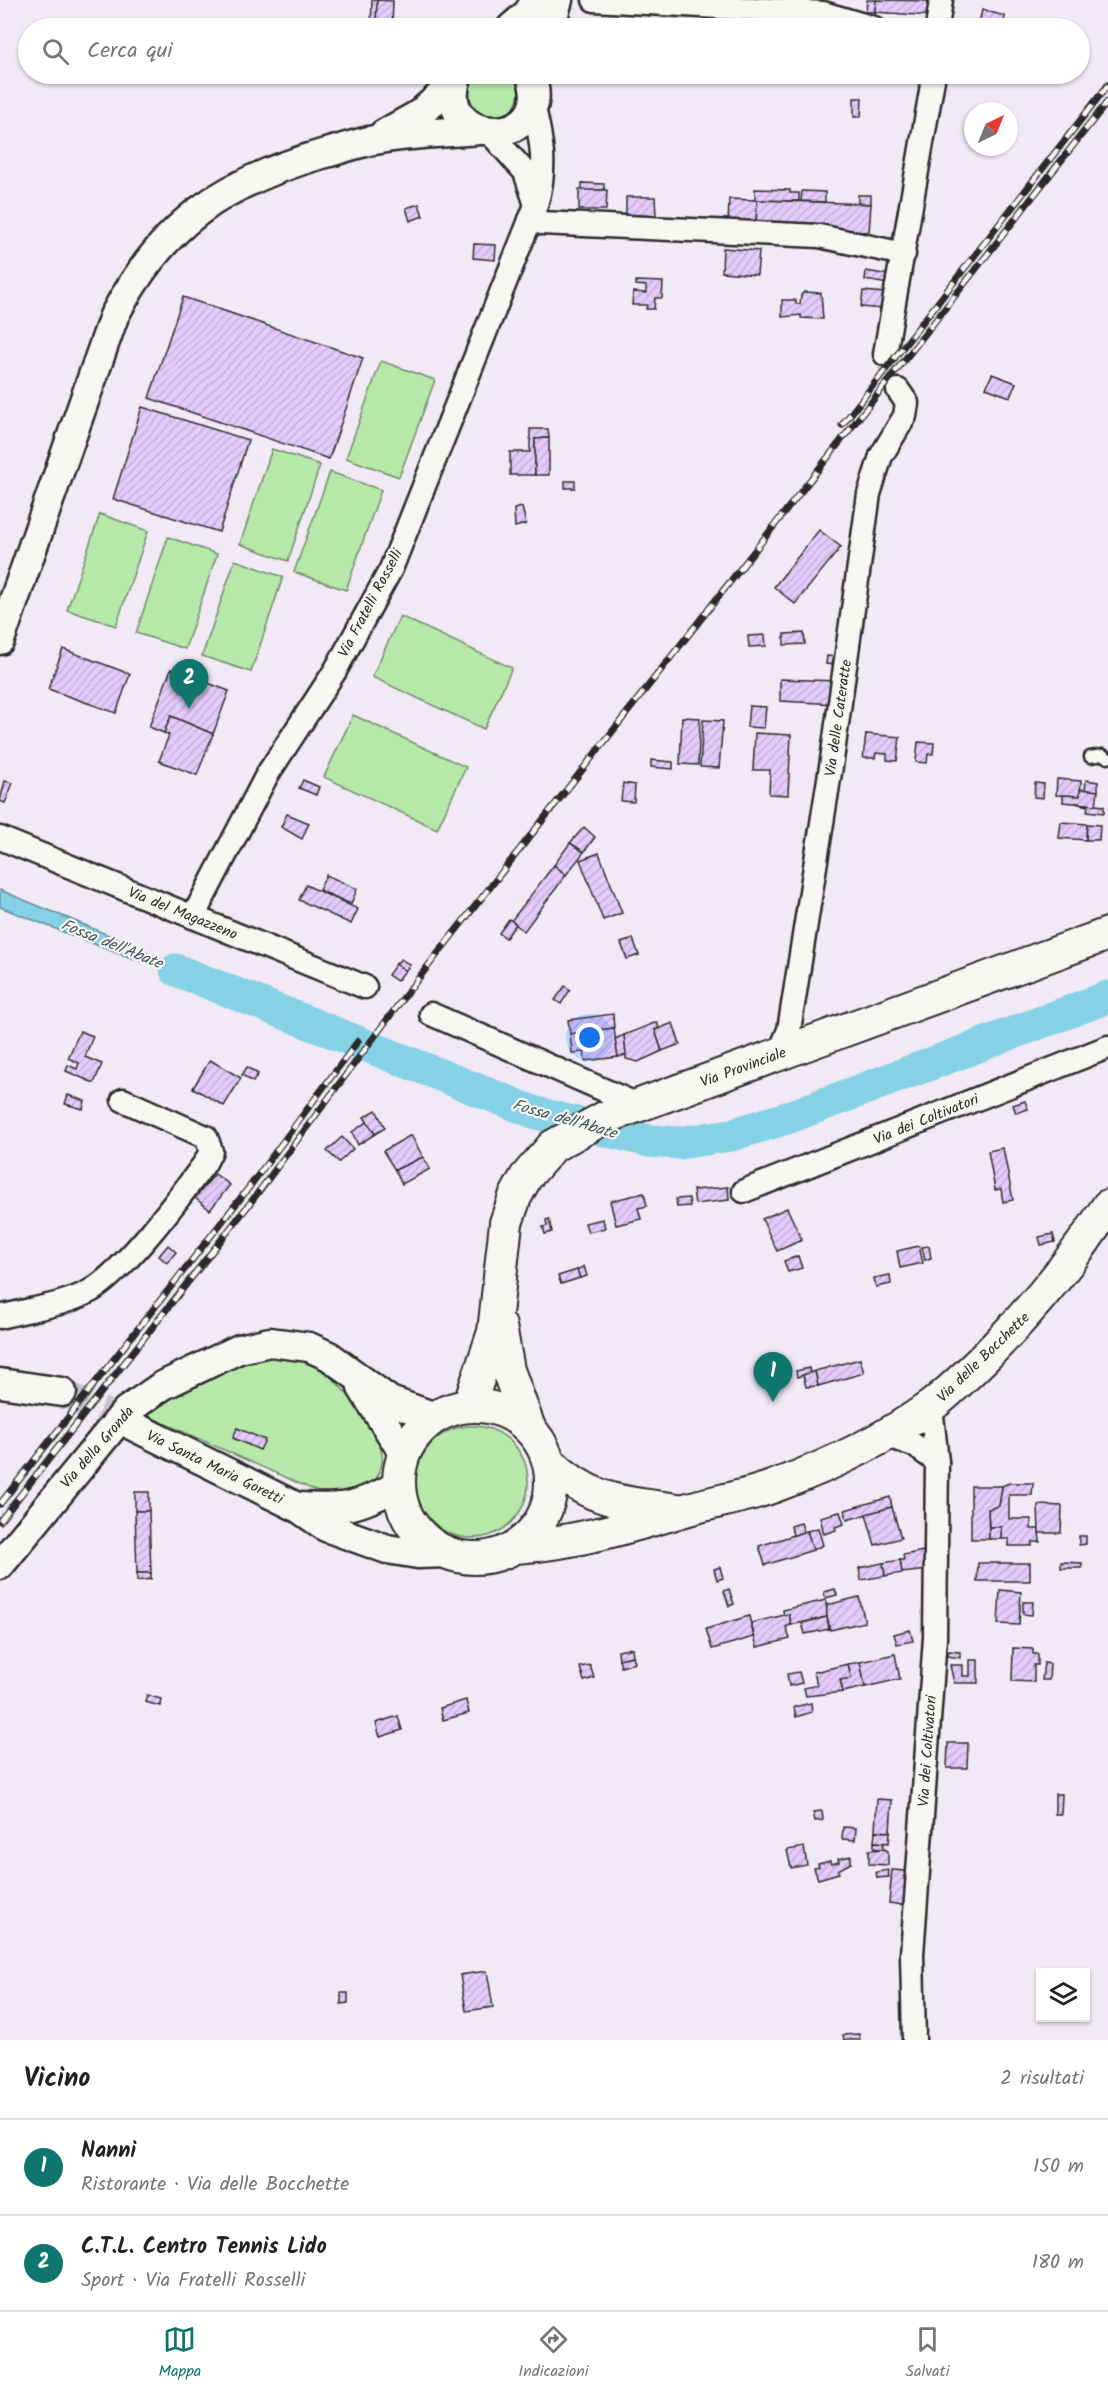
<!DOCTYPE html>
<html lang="it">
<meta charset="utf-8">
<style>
:root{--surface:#fff;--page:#f2f2f2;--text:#222;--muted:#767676;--line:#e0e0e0;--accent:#0f766e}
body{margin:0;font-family:Kalam,sans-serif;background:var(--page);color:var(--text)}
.controls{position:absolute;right:18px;bottom:18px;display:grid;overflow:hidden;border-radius:0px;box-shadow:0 2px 4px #0004}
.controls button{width:54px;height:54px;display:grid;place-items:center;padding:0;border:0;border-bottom:2px solid var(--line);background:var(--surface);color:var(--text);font:30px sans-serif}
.compass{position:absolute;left:964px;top:102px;width:54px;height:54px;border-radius:50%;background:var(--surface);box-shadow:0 2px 4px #0004;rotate:43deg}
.you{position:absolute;left:590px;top:1038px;width:21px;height:21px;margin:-15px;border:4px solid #fff;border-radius:50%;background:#1a73e8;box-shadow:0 0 0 9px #1a73e833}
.badge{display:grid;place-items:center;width:39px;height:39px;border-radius:50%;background:var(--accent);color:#fff;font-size:20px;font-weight:700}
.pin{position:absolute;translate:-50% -50px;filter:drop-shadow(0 2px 3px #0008)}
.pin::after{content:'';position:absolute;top:32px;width:21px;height:18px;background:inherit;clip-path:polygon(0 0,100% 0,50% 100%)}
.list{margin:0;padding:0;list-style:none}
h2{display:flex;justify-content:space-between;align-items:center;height:78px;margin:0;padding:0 24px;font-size:26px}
h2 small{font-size:20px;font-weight:400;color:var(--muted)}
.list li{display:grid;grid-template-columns:39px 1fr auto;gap:18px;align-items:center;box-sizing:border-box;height:96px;padding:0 24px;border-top:2px solid var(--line)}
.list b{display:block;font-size:22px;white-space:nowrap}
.list p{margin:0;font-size:20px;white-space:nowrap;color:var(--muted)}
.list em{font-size:20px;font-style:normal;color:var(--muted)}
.icon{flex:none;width:33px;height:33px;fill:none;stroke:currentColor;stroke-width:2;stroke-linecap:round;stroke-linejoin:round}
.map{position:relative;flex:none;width:1108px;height:2040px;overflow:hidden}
.search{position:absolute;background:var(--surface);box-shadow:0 2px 4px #0004;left:18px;right:18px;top:18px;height:66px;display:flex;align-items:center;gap:15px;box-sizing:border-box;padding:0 21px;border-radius:33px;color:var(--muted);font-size:22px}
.sheet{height:270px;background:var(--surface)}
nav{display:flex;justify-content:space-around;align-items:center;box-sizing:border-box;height:84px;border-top:2px solid var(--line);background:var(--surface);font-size:16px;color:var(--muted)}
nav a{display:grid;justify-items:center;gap:3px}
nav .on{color:var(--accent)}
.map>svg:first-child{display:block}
.green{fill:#b5e8a9;stroke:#708a6a;stroke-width:1.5}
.water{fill:url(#water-ripples);stroke:#618f9b;stroke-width:1.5}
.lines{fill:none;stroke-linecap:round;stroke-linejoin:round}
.river{stroke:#85d1e5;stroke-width:33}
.building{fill:url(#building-hatch);stroke:#2b2b2b;stroke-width:1.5}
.minor-tunnel{stroke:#c9c3cd;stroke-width:22;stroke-dasharray:22 11;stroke-linecap:butt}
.tertiary-tunnel{stroke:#c9c3cd;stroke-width:28;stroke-dasharray:28 14;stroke-linecap:butt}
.service-casing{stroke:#2b2b2b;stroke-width:15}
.minor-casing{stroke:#2b2b2b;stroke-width:27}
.tertiary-casing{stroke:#2b2b2b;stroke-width:33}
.secondary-casing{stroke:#2b2b2b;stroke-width:36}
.service{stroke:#f6f6f2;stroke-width:10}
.minor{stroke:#f6f6f2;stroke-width:22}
.tertiary{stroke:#f6f6f2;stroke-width:28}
.secondary{stroke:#f6f6f2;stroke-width:32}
.rail-casing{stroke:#2b2b2b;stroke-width:7}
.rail{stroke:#f6f6f2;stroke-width:4.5;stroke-dasharray:14;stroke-linecap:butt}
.labels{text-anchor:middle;stroke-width:4.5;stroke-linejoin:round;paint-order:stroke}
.street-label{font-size:15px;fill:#2b2b2b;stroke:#f6f6f2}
.water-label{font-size:16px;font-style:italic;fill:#42545a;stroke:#f6f6f2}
</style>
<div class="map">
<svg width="1108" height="2040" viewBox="0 0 1108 2040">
<defs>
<pattern id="water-ripples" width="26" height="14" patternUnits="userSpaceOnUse" patternTransform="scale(1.5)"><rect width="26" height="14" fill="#85d1e5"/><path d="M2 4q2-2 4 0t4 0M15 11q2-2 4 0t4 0" fill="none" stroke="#73b4c5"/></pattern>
<pattern id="building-hatch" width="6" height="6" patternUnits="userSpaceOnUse" patternTransform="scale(1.5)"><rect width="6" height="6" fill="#e4cbfb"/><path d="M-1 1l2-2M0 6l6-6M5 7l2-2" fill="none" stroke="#c4aed7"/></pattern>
</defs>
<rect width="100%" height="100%" fill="#f1e9f5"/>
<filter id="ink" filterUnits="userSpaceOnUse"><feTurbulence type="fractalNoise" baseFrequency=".0167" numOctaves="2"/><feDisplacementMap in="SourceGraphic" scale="12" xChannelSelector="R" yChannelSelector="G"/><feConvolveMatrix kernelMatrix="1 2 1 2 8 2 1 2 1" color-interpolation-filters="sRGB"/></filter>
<g filter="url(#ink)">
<g class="green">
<path d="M478,74L512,75C518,82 521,91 517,101C502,137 449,105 478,74Z"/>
<polygon points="381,361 435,380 399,477 346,458"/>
<polygon points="272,449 320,465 288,561 240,544"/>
<polygon points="330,472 381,490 346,590 294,572"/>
<polygon points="100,514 148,531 116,626 67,610"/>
<polygon points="168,537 217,554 185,649 136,633"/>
<polygon points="235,560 283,577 251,672 202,656"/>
<polygon points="400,616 512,668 484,729 372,677"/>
<polygon points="353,715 466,767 437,829 324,777"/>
<path d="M285,1355C294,1358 304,1360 312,1364C337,1376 378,1427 382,1455C384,1467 376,1480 370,1490L327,1496L139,1412L236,1358Z"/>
<circle cx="472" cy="1482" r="56"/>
</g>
<polygon class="water" points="0,890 118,939 218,987 114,952 0,907"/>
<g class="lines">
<polyline class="river" points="176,970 536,1113 649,1141 679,1143 731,1135 787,1118 1108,997"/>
</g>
<g class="building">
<polygon points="372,0 377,0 376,28 371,28"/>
<polygon points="377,0 393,1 392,28 376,28"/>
<polygon points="867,0 876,0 875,12 866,12"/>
<polygon points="876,0 933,1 932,16 875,12"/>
<polygon points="982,10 1005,16 1003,28 968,28 969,25 978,28"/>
<polygon points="854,98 862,98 861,117 854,117"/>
<polygon points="582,183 604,184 604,190 582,191"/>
<polygon points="755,189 790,190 790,193 799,193 799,201 755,200"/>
<polygon points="579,190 607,190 606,210 579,210"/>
<polygon points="802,191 825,192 825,202 801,201"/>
<polygon points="858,195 871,195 871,204 858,203"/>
<polygon points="626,197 655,197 656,216 626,216"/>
<polygon points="729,199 757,200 756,228 728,226"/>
<polygon points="757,200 871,204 869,232 756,228"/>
<polygon points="419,204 423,216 410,221 406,208"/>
<polygon points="474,244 496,245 495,260 473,258"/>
<polygon points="723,248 759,251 757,275 722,272"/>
<polygon points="866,271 890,275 888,284 865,280"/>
<polygon points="636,281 663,282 662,298 655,298 654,309 646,309 647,305 632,305 633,292 646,293 646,286 636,285"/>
<polygon points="863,291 885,293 883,309 861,307"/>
<polygon points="804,292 821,293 823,319 801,318 801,315 782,317 782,300 796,300 796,304 800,304 801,295"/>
<polygon points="183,297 363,358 329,459 149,398"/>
<polygon points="992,374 1016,383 1010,397 986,388"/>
<polygon points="142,407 248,440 219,532 113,499"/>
<polygon points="530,429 548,429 549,438 535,439 535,475 510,475 510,452 530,452"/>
<polygon points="549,438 549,475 535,475 535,439"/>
<rect x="565" y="481" width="10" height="7"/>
<polygon points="522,507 526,524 515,527 514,509"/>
<polygon points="819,530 841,547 795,604 774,587"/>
<polygon points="804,633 805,644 784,645 784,634"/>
<polygon points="765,635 766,646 749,647 748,636"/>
<polygon points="63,649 130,674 116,713 48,689"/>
<polygon points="827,656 836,657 834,665 826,664"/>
<polygon points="171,669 229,691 213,734 171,716 164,733 149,727"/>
<polygon points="780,679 838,681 837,704 780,701"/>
<polygon points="749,706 766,707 764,728 747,727"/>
<polygon points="171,716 213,734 197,775 159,761 169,735 164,733"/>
<polygon points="682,717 700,718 698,765 680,764"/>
<polygon points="703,720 723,721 719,768 700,767"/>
<polygon points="755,733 791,735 788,795 769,794 770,770 753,770"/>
<polygon points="866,734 900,737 897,761 887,760 887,754 876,753 875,758 863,758"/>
<polygon points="918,742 934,743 933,754 928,754 927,763 916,762"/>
<polygon points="651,760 673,762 673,769 651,767"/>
<polygon points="1057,779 1081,781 1080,796 1056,795"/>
<polygon points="303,780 319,787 316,795 299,788"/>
<polygon points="1086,780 1098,782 1098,791 1085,790"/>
<polygon points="5,781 13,783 5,803 0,801"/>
<polygon points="623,783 635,785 634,802 621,801"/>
<polygon points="1035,783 1044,784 1043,798 1034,797"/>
<polygon points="1080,789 1098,791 1096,805 1063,802 1063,795 1080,796"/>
<polygon points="1075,803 1104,806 1104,813 1087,811 1088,806"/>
<polygon points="287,814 309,823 302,839 281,827"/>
<polygon points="1061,822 1087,824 1086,840 1059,838"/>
<polygon points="1087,824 1100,825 1099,840 1086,840"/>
<polygon points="584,827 595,837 584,852 570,843"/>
<polygon points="570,843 584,852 566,875 554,865"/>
<polygon points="599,853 622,913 603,920 580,860"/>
<polygon points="554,865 566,875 524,931 511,921"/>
<polygon points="326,875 357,889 351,904 319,890"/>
<polygon points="306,885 358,909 351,924 299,900"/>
<polygon points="509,919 516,924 506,938 499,933"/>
<polygon points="633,939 639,955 627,959 621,943"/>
<polygon points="401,959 410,965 405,971 396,964"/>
<polygon points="396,964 405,971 397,981 388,975"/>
<polygon points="565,986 570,990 561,1004 555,1000"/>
<polygon points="613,1014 614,1028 570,1034 568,1020"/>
<polygon points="657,1022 659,1028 655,1030 662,1051 638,1062 626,1059 624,1035"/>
<polygon points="673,1023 680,1044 662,1051 655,1030"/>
<polygon points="614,1028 618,1057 585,1061 582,1032"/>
<polygon points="80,1031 93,1036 85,1057 102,1064 94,1083 66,1071 68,1065 77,1069 79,1063 68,1058"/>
<polygon points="582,1032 585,1052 572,1053 570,1034"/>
<polygon points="624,1035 626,1055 618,1057 615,1039"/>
<polygon points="210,1060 241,1078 224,1106 193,1088"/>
<polygon points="247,1067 258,1074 253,1082 242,1075"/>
<polygon points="68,1095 85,1101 83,1109 65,1104"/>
<polygon points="1025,1101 1028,1109 1016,1113 1013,1105"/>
<polygon points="376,1110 385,1128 375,1134 364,1117"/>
<polygon points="367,1122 375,1134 358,1145 352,1132"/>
<polygon points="411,1135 423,1157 395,1170 383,1151"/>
<polygon points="342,1137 353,1149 339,1162 327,1151"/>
<polygon points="1003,1148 1013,1200 1003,1202 1001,1189 995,1190 988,1151"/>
<polygon points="423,1157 430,1169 402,1184 395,1170"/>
<polygon points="215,1174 230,1185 210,1210 195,1198"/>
<polygon points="728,1187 729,1200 695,1204 693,1190"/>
<polygon points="644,1193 647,1206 638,1208 641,1219 616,1225 610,1201"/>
<polygon points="689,1198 690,1206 677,1207 676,1199"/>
<polygon points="787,1208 802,1240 777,1251 762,1219"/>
<polygon points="549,1219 552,1232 545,1234 543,1227 547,1226 546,1220"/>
<polygon points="603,1219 605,1228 588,1232 585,1223"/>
<polygon points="1053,1234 1055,1242 1041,1245 1039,1237"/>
<polygon points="168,1245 176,1252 167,1263 159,1256"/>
<polygon points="919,1246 923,1263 900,1268 897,1251"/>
<polygon points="929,1246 931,1258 925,1260 922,1247"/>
<polygon points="798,1256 802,1268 788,1272 784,1261"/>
<polygon points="584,1266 587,1276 580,1278 577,1270"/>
<polygon points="577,1270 580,1278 561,1284 558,1276"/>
<polygon points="890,1275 891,1284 876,1287 874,1278"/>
<polygon points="860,1359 864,1373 818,1386 815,1371"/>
<polygon points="809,1368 810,1373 797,1377 796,1371"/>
<polygon points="815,1371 818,1386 806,1387 803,1375"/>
<polygon points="237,1428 265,1440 260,1450 233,1438"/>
<polygon points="1009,1483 1033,1483 1032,1495 1009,1495 1009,1519 1031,1519 1031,1529 1039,1529 1040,1542 1032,1542 1032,1546 1009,1546 1009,1539 1001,1539 1001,1527 989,1527 988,1509 999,1506 1002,1486"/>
<polygon points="971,1486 1002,1486 999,1506 988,1509 989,1539 971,1539"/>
<rect x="135" y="1492" width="14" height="19"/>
<polygon points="890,1497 892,1507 847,1520 845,1510"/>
<polygon points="1038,1505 1062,1506 1061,1533 1039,1533"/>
<polygon points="892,1507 901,1538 875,1545 866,1514"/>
<polygon points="135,1511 149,1511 151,1573 137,1573"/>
<polygon points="840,1512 844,1524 835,1527 836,1530 824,1534 820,1517"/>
<polygon points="801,1523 804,1532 793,1536 791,1526"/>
<rect x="989" y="1527" width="12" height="12"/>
<polygon points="818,1528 823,1545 813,1550 807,1531"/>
<polygon points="807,1531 813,1550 765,1565 759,1546"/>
<polygon points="1079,1536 1086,1536 1086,1544 1079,1545"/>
<polygon points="924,1551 927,1570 902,1573 900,1560 904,1560 903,1555"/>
<polygon points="900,1560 902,1573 885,1576 883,1563"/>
<polygon points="1061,1562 1082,1563 1082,1568 1061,1568"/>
<polygon points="883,1563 885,1576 861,1580 859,1568"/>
<polygon points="978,1563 1030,1563 1030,1581 977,1581"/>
<polygon points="720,1567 723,1578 717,1580 714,1569"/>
<polygon points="137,1573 151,1573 151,1579 137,1581"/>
<polygon points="729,1589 734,1604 729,1606 724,1591"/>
<polygon points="835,1589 837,1595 825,1598 824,1592"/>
<polygon points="1000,1590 1021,1592 1019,1625 998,1624"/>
<polygon points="859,1597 865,1622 830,1630 825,1609 827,1608 827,1605"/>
<polygon points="826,1600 827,1617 791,1625 789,1614 784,1616 783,1610"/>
<polygon points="1023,1602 1033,1602 1032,1615 1023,1614"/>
<polygon points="789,1614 791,1625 786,1627 790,1639 757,1647 751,1623"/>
<polygon points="749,1616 754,1637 712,1649 706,1629"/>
<polygon points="827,1617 829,1629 805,1634 802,1623"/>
<polygon points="910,1630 913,1641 897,1644 894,1634"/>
<polygon points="632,1648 633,1656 619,1659 618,1651"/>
<polygon points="1013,1648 1033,1649 1033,1654 1038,1654 1038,1665 1034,1665 1034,1682 1012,1681"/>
<polygon points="948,1651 960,1652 960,1658 947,1656"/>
<polygon points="895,1654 900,1679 865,1687 860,1662"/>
<polygon points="633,1656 635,1663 621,1667 619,1659"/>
<polygon points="970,1660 978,1660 978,1683 954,1683 950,1665 963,1665 963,1676 970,1676"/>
<polygon points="860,1662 865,1687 843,1692 840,1680 851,1678 848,1664"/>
<polygon points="1044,1663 1050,1664 1049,1680 1042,1680"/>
<polygon points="848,1664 851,1678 840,1680 843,1692 806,1696 804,1688 817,1685 814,1672"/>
<polygon points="590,1665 594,1678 584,1681 580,1667"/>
<polygon points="799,1672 802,1683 789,1686 787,1674"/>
<polygon points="147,1695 161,1699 160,1706 145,1702"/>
<polygon points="466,1700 469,1713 443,1720 440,1708"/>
<polygon points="811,1703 812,1712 796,1717 794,1707"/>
<polygon points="398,1716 402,1730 380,1737 376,1723"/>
<polygon points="948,1743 968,1743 967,1768 947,1768"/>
<polygon points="1055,1794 1062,1794 1061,1814 1055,1814"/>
<polygon points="877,1799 892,1800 890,1832 875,1831"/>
<polygon points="822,1811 823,1820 815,1821 813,1812"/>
<polygon points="843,1827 856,1828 855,1840 842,1839"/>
<polygon points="875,1831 890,1832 889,1843 874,1842"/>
<polygon points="874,1842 884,1843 883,1850 874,1848"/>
<polygon points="804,1847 807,1865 791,1868 787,1850"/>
<polygon points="884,1849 888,1851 888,1865 869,1864 869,1850"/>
<polygon points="851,1856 851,1863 838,1870 839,1873 818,1879 814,1868 819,1867 818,1864 830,1861 831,1864 839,1862 838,1859"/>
<polygon points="888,1870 889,1877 877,1878 876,1872"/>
<polygon points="892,1870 906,1871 903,1905 889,1903"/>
<polygon points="487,1971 493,2007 466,2011 460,1975"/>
<polygon points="341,1993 348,1993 348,2003 341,2004"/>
<polygon points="859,2034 860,2040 844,2040 843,2035"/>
</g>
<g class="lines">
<polyline class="minor-tunnel" points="885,354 898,390"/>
<polyline class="tertiary-tunnel" points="62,1392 133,1426"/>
<g class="service-casing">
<polyline id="service" points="1090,757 1103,755 1108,758"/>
</g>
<g class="minor-casing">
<g id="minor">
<polyline points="594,0 823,13 874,28"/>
<polyline points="937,28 941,0"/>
<polyline points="490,133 525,172 536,205"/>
<polyline points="530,220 541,223 819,236 904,254"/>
<polyline points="885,354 934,74"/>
<polyline points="0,838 365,987"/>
<path d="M193,917L267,775L335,671L391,569L536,205C547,169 542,140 533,104"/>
<polyline points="431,1014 638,1105"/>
<polyline points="779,1054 789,1030 832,760 869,494 881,456 905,416 907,403 898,390"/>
<polyline points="744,1191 1108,1047"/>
<path d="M0,1317C29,1309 67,1305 92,1290C128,1267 179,1198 205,1163L211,1151L206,1137L123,1100"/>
<polyline points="885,1435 914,1445 937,1462"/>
<polyline points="914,2040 912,1954 935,1638 937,1462 931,1406"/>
</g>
</g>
<g class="tertiary-casing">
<g id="tertiary">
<polyline points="511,28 527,14 537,0"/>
<polyline points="550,28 558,0"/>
<path d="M458,74C429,151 561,149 530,74"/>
<polyline points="384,134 418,115 454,84"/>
<path d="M0,640L114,316C163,223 222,183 322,154C339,150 357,143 374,140C408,133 444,133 479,130"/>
<polyline points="0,1383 62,1392"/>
<polyline points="362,1388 404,1454"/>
<polyline points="133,1426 297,1507 326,1527 387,1549 418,1554 446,1553"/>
<path d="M299,1507C343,1510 359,1507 398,1485"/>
<polyline points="0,1565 126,1411 162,1386 239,1349 270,1342 309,1347 329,1356 390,1401 435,1417"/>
</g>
</g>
<g class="secondary-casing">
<g id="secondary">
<polyline points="500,1326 508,1370 529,1428"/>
<circle cx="475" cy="1482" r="76"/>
<polyline points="469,1406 494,1332 506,1223 515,1197 526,1177 553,1146 604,1118 1108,934"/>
<path d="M549,1462C591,1503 623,1502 678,1510"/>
<path d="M516,1547C575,1543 629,1527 685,1510C715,1501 747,1497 777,1485C831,1465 884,1440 931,1406C952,1390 972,1370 991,1351C1035,1306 1074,1259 1108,1206"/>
</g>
</g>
<use href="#service" class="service"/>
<use href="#minor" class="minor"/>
<use href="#tertiary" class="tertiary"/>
<use href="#secondary" class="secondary"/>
<g class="rail-casing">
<g id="rail">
<polyline points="842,425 1108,85"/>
<polyline points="0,1504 247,1190 358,1041"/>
<polyline points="0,1521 251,1202 410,989 1108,101"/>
</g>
</g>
<use href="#rail" class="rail"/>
</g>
</g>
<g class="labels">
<g class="street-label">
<text transform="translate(370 603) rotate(-62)" y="5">Via Fratelli Rosselli</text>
<text transform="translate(838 718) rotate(-82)" y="5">Via delle Cateratte</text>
<text transform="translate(183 913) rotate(22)" y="5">Via del Magazzeno</text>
<text transform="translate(743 1067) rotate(-20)" y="5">Via Provinciale</text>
<text transform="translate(926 1119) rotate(-22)" y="5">Via dei Coltivatori</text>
<text transform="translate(983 1357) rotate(-44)" y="5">Via delle Bocchette</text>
<text transform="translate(97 1447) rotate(-49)" y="5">Via della Gronda</text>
<text transform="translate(215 1467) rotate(26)" y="5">Via Santa Maria Goretti</text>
<text transform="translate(927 1751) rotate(-86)" y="5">Via dei Coltivatori</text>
</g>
<g class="water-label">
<text transform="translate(112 943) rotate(22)" y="6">Fossa dell'Abate</text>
<text transform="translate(565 1118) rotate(16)" y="6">Fossa dell'Abate</text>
</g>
</g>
</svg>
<div class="controls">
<button><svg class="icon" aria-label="layers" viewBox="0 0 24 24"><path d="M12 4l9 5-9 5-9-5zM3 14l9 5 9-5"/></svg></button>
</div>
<svg class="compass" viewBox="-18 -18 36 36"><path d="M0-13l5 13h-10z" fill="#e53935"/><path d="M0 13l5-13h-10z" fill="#767676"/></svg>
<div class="you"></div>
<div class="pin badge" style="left:773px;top:1402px">1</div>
<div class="pin badge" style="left:189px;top:709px">2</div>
<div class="search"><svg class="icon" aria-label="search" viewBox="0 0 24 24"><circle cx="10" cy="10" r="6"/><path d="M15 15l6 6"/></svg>Cerca qui</div>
</div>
<section class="sheet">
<h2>Vicino<small>2 risultati</small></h2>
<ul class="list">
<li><span class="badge">1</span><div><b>Nanni</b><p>Ristorante · Via delle Bocchette</p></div><em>150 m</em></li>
<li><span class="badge">2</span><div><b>C.T.L. Centro Tennis Lido</b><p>Sport · Via Fratelli Rosselli</p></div><em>180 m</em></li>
</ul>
</section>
<nav>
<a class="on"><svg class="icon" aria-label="map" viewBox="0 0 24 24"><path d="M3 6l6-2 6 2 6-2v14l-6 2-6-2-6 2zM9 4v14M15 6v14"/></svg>Mappa</a>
<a><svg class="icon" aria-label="directions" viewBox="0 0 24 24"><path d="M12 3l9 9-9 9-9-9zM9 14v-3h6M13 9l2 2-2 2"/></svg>Indicazioni</a>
<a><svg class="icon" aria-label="saved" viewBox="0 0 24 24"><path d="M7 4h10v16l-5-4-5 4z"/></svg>Salvati</a>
</nav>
